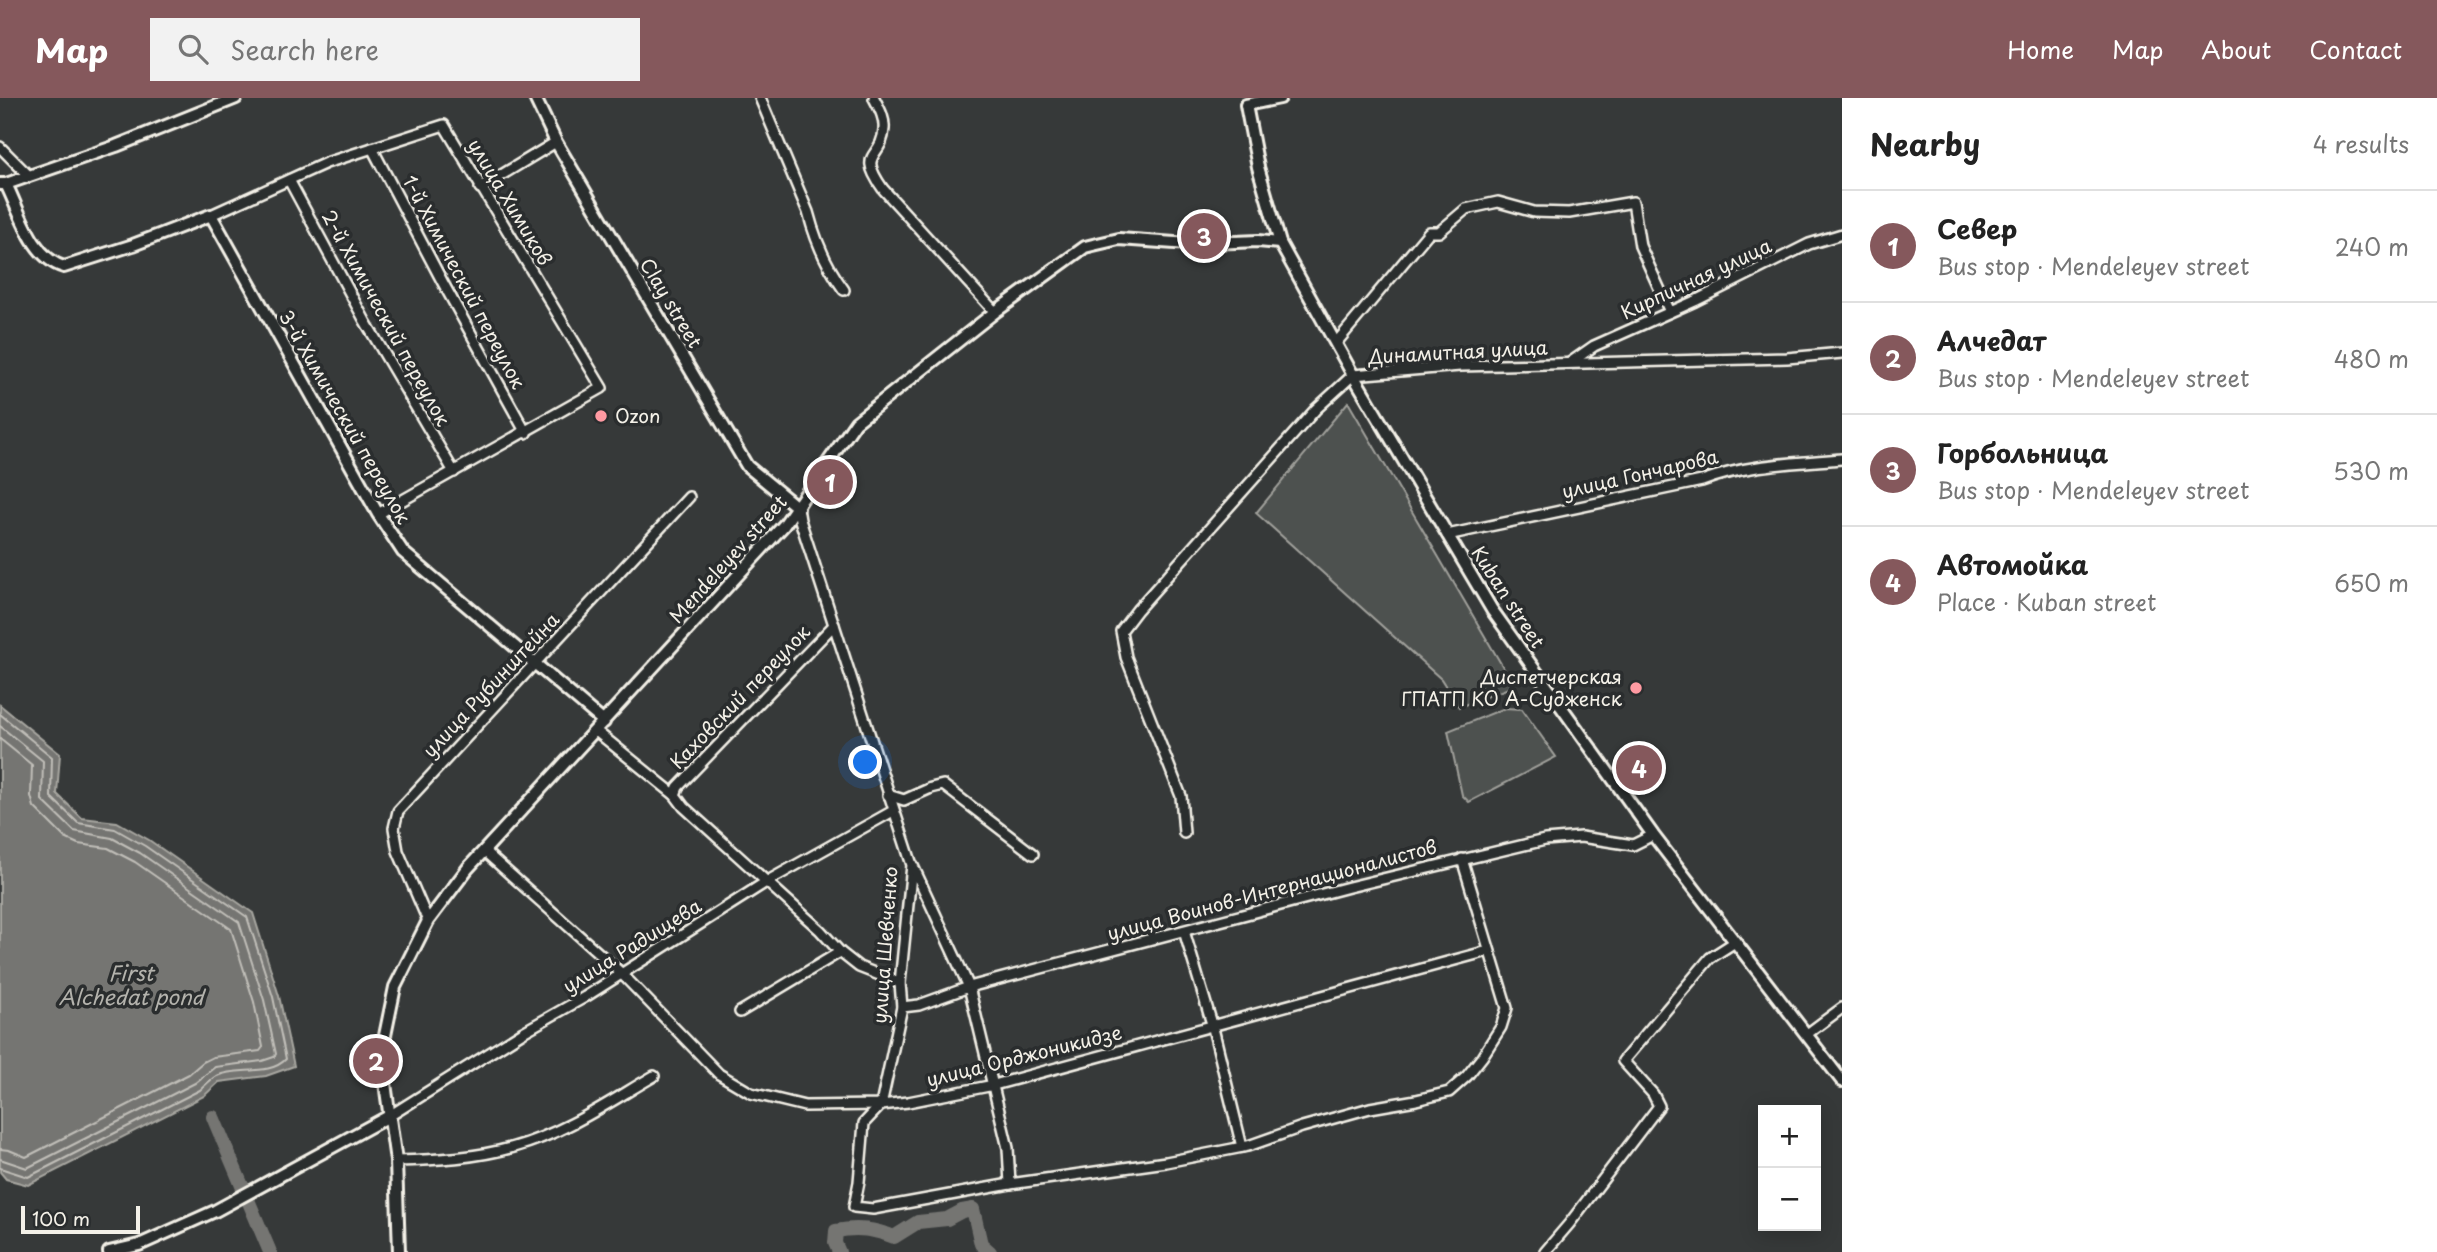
<!DOCTYPE html>
<meta charset="utf-8">
<style>
:root{--surface:#fff;--page:#f2f2f2;--text:#222;--muted:#767676;--line:#e0e0e0;--accent:#85585c}
body{margin:0;font-family:"Playpen Sans",sans-serif;background:var(--page);color:var(--text)}
.controls{position:absolute;right:21px;bottom:21px;display:grid;overflow:hidden;border-radius:0px;box-shadow:0 4px 18px #0003}
.controls button{width:63px;height:63px;display:grid;place-items:center;padding:0;border:0;border-bottom:2px solid var(--line);background:var(--surface);color:var(--text);font:35px sans-serif}
.scale{position:absolute;left:21px;bottom:18px;width:119px;box-sizing:border-box;padding-left:7px;border:4px solid #f4f1e8;border-top:0;font-size:19px;line-height:24px;white-space:nowrap;color:#f4f1e8;-webkit-text-stroke:5px #2a2d2e;paint-order:stroke}
.you{position:absolute;left:866px;top:665px;width:24px;height:24px;margin:-18px;border:5px solid #fff;border-radius:50%;background:#1a73e8;box-shadow:0 0 0 10px #1a73e833}
.badge{display:grid;place-items:center;width:46px;height:46px;border-radius:50%;background:var(--accent);color:#fff;font-size:23px;font-weight:700}
.pin{position:absolute;translate:-50% -50%;border:4px solid #fff;box-shadow:0 2px 7px #0006}
.list{margin:0;padding:0;list-style:none}
h2{display:flex;justify-content:space-between;align-items:center;height:91px;margin:0;padding:0 28px;font-size:30px}
h2 small{font-size:23px;font-weight:400;color:var(--muted)}
.list li{display:grid;grid-template-columns:46px 1fr auto;gap:21px;align-items:center;box-sizing:border-box;height:112px;padding:0 28px;border-top:2px solid var(--line)}
.list b{display:block;font-size:26px;white-space:nowrap}
.list p{margin:0;font-size:23px;white-space:nowrap;color:var(--muted)}
.list em{font-size:23px;font-style:normal;color:var(--muted)}
.icon{flex:none;width:38px;height:38px;fill:none;stroke:currentColor;stroke-width:2;stroke-linecap:round;stroke-linejoin:round}
.map{position:relative;flex:none;width:1842px;height:1154px;overflow:hidden}
header{display:flex;align-items:center;gap:42px;box-sizing:border-box;height:98px;padding:0 35px;background:var(--accent);color:#fff}
header strong{font-size:33px}
nav{display:flex;gap:38px;margin-inline-start:auto;font-size:24px}
.search{width:490px;height:63px;background:var(--page);display:flex;align-items:center;gap:18px;box-sizing:border-box;padding:0 24px;border-radius:0px;color:var(--muted);font-size:26px}
main{display:flex}
aside{flex:1;background:var(--surface)}
.map>svg:first-child{display:block}
.green{fill:#4e514f;stroke:#a1a19c;stroke-width:2}
.water{fill:#757572;stroke:#a8a7a1;stroke-width:2}
.lines{fill:none;stroke-linecap:round;stroke-linejoin:round}
.shore{stroke:#c1bfb9;stroke-width:2}
.river{stroke:#757572;stroke-width:14}
.minor-casing{stroke:#f4f1e8;stroke-width:14}
.tertiary-casing{stroke:#f4f1e8;stroke-width:16}
.minor{stroke:#2a2d2e;stroke-width:9}
.tertiary{stroke:#2a2d2e;stroke-width:10}
.poi-dot{fill:#ff9aa2;stroke:#2a2d2e;stroke-width:2.5}
.labels{text-anchor:middle;stroke-width:7;stroke-linejoin:round;paint-order:stroke}
.street-label{font-size:19px;fill:#f4f1e8;stroke:#2a2d2e}
.poi-label{font-size:19px;fill:#f4f1e8;stroke:#2a2d2e;text-anchor:start}
.water-label{font-size:21px;font-style:italic;fill:#b4b3ad;stroke:#2a2d2e}
</style>
<header>
<strong>Map</strong>
<div class="search"><svg class="icon" aria-label="search" viewBox="0 0 24 24"><circle cx="10" cy="10" r="6"/><path d="M15 15l6 6"/></svg>Search here</div>
<nav><a>Home</a><a>Map</a><a>About</a><a>Contact</a></nav>
</header>
<main>
<div class="map">
<svg width="1842" height="1154" viewBox="0 0 1842 1154">
<rect width="100%" height="100%" fill="#363939"/>
<filter id="ink" filterUnits="userSpaceOnUse"><feTurbulence type="fractalNoise" baseFrequency=".0143" numOctaves="2"/><feDisplacementMap in="SourceGraphic" scale="14" xChannelSelector="R" yChannelSelector="G"/><feConvolveMatrix kernelMatrix="1 2 1 2 8 2 1 2 1" color-interpolation-filters="sRGB"/></filter>
<g filter="url(#ink)">
<g class="green">
<polygon points="1348,304 1514,588 1459,609 1441,581 1256,415"/>
<polygon points="1505,610 1522,611 1556,659 1469,704 1462,697 1448,633"/>
</g>
<polygon class="water" points="0,607 60,656 57,696 82,720 117,724 149,742 253,815 279,898 294,968 266,978 219,984 204,998 28,1087 6,1081 0,1074"/>
<g class="lines">
<g class="shore">
<path d="M0,616L52,659L51,699L78,725L115,731L145,748L247,819L273,899L286,961C269,979 237,968 217,978C210,981 205,988 200,992L28,1079L0,1070"/>
<polyline points="0,628 43,663 42,702 74,733 112,740 140,755 239,824 264,902 276,956 274,959 262,963 215,969 195,985 27,1070 0,1061"/>
<polyline points="0,641 32,667 31,698 34,709 65,740 78,746 108,750 135,764 231,831 254,904 263,949 260,953 213,959 203,964 189,976 26,1059 9,1052 0,1051"/>
</g>
<g class="river">
<polyline points="213,1019 270,1154"/>
<path d="M839,1154L835,1145L836,1133C858,1129 874,1131 894,1139L918,1124L947,1121L962,1113L973,1111L981,1146L990,1154"/>
</g>
<g class="minor-casing">
<g id="minor">
<path d="M760,0L808,114C815,141 827,169 844,192"/>
<path d="M874,0C879,10 885,20 884,31C882,62 856,53 883,91L995,214"/>
<polyline points="0,49 29,78"/>
<polyline points="372,50 443,185 526,335"/>
<polyline points="289,82 365,223 454,374"/>
<polyline points="480,90 556,44"/>
<polyline points="211,117 326,65 444,27 602,290 378,416"/>
<polyline points="1336,245 1429,134 1439,134 1466,111 1498,104 1534,114 1569,115 1633,104 1640,148 1670,214"/>
<polyline points="1571,264 1594,248 1695,203 1809,146 1842,136"/>
<polyline points="798,410 800,422 912,767 900,885 902,909 881,1007 864,1025 859,1084 854,1109 873,1111 1010,1086 1166,1064 1248,1048 1302,1029 1370,1010 1416,1002 1449,994 1467,978 1482,959 1501,929 1507,910 1462,761"/>
<path d="M1447,437L1702,383C1747,366 1795,365 1842,361"/>
<polyline points="596,633 675,697 684,709 820,832 840,854 859,869 900,885"/>
<polyline points="675,697 678,689 834,527"/>
<polyline points="888,697 904,702 931,690 943,687 1033,756"/>
<polyline points="1184,735 1181,698 1126,559 1121,533 1137,512 1316,311 1353,277 1460,268 1787,260 1842,255"/>
<polyline points="484,753 621,875 719,976 751,995 805,1008 881,1007 908,1004 994,987 1488,853"/>
<polyline points="913,768 969,889 1008,1050 1010,1086"/>
<polyline points="428,823 398,753 394,730 398,713 689,399"/>
<polyline points="1184,833 1212,926 1242,1049"/>
<polyline points="902,909 919,907 969,889 1349,789 1545,742 1581,739 1633,747 1653,737"/>
<polyline points="740,914 840,854"/>
<polyline points="1807,936 1842,910"/>
<polyline points="391,1017 523,934 585,899 766,784 893,713"/>
<path d="M396,1063C436,1062 476,1060 514,1049C565,1035 609,1004 654,978"/>
<polyline points="1545,1154 1569,1126 1659,1008 1653,996 1623,963 1710,860 1735,844"/>
</g>
</g>
<g class="tertiary-casing">
<g id="tertiary">
<polyline points="535,0 556,44 747,368 798,410"/>
<polyline points="1280,0 1246,7 1258,69 1280,145 1353,277 1492,512 1653,737 1842,983"/>
<polyline points="0,86 6,86 116,48 236,0"/>
<path d="M6,86C20,114 32,160 64,169L133,147L211,117L378,416L403,454L604,624"/>
<polyline points="109,1154 139,1147 215,1113 391,1017"/>
<polyline points="399,1154 396,1063 381,957 395,889 428,823 468,770 784,427 856,324 995,214 1085,149 1093,147 1119,141 1189,146 1258,143 1280,145"/>
</g>
</g>
<use href="#minor" class="minor"/>
<use href="#tertiary" class="tertiary"/>
</g>
</g>
<g class="poi-dot">
<circle cx="601" cy="318" r="7"/>
<circle cx="1636" cy="590" r="7"/>
</g>
<g class="labels">
<g class="street-label">
<text transform="translate(510 104) rotate(59)" y="7">улица Химиков</text>
<text transform="translate(1696 181) rotate(-25)" y="7">Кирпичная улица</text>
<text transform="translate(464 184) rotate(62)" y="7">1-й Химический переулок</text>
<text transform="translate(671 205) rotate(59)" y="7">Clay street</text>
<text transform="translate(386 220) rotate(61)" y="7">2-й Химический переулок</text>
<text transform="translate(1458 254) rotate(-3)" y="7">Динамитная улица</text>
<text transform="translate(345 319) rotate(60)" y="7">3-й Химический переулок</text>
<text transform="translate(1640 376) rotate(-13)" y="7">улица Гончарова</text>
<text transform="translate(728 461) rotate(-48)" y="7">Mendeleyev street</text>
<text transform="translate(1508 499) rotate(57)" y="7">Kuban street</text>
<text transform="translate(491 587) rotate(-47)" y="7">улица Рубинштейна</text>
<text transform="translate(740 599) rotate(-46)" y="7">Каховский переулок</text>
<text transform="translate(1272 792) rotate(-15)" y="7">улица Воинов-Интернационалистов</text>
<text transform="translate(885 847) rotate(-86)" y="7">улица Шевченко</text>
<text transform="translate(632 848) rotate(-32)" y="7">улица Радищева</text>
<text transform="translate(1024 958) rotate(-14)" y="7">улица Орджоникидзе</text>
</g>
<g class="poi-label">
<text x="615" y="325">Ozon</text>
<text x="1622" y="586" text-anchor="end">Диспетчерская<tspan x="1622" dy="22">ГПАТП КО А-Судженск</tspan></text>
</g>
<g class="water-label">
<text x="131" y="883">First<tspan x="131" dy="24">Alchedat pond</tspan></text>
</g>
</g>
</svg>
<div class="controls">
<button>+</button>
<button>−</button>
</div>
<div class="scale">100 m</div>
<div class="you"></div>
<div class="pin badge" style="left:830px;top:384px">1</div>
<div class="pin badge" style="left:376px;top:963px">2</div>
<div class="pin badge" style="left:1204px;top:138px">3</div>
<div class="pin badge" style="left:1639px;top:670px">4</div>
</div>
<aside>
<h2>Nearby<small>4 results</small></h2>
<ul class="list">
<li><span class="badge">1</span><div><b>Север</b><p>Bus stop · Mendeleyev street</p></div><em>240 m</em></li>
<li><span class="badge">2</span><div><b>Алчедат</b><p>Bus stop · Mendeleyev street</p></div><em>480 m</em></li>
<li><span class="badge">3</span><div><b>Горбольница</b><p>Bus stop · Mendeleyev street</p></div><em>530 m</em></li>
<li><span class="badge">4</span><div><b>Автомойка</b><p>Place · Kuban street</p></div><em>650 m</em></li>
</ul>
</aside>
</main>
